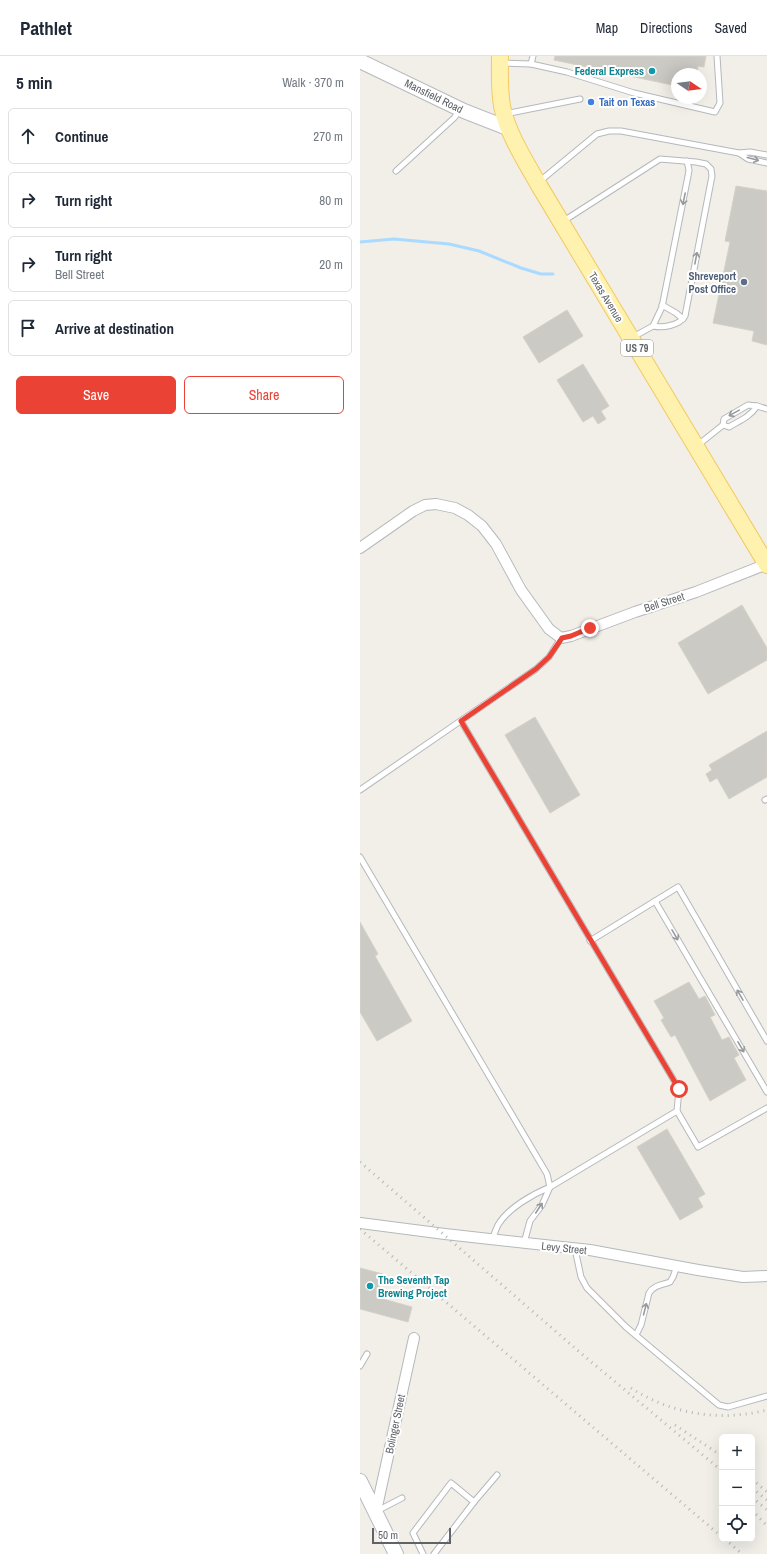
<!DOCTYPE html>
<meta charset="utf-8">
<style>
:root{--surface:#fff;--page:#f6f6f7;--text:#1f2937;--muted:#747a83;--line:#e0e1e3;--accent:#ea4335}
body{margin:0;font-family:"Archivo Narrow",sans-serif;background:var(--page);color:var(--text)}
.controls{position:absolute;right:12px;bottom:12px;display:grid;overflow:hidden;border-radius:6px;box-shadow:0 4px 16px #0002}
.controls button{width:36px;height:36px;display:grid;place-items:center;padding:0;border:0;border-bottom:1px solid var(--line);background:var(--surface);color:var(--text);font:20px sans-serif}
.compass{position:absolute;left:311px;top:12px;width:36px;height:36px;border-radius:50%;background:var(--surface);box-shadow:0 4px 16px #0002;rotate:103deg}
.scale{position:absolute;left:12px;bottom:10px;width:79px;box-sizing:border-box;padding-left:4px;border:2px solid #5f6368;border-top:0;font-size:11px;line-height:14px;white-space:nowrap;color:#5f6368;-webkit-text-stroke:3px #fff;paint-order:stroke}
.stop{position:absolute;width:12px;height:12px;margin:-9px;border:3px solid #ea4335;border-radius:50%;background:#fff}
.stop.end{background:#ea4335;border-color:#fff;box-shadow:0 1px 4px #0008}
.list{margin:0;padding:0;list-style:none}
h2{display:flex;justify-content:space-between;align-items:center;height:52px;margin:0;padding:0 16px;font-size:17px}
h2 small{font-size:13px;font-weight:400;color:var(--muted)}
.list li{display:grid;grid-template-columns:26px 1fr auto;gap:12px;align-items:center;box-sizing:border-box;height:56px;margin:0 8px 8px;padding:0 8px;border:1px solid var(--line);border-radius:6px}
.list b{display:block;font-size:15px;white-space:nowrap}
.list p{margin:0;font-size:13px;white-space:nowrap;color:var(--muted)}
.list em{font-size:13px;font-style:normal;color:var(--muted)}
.actions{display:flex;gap:8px;padding:12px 16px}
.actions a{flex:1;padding:9px 0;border:1px solid var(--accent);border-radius:6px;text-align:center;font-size:14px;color:var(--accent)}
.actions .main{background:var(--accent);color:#fff}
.icon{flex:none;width:22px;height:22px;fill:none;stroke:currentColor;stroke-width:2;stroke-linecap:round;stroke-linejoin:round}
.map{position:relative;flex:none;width:407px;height:1498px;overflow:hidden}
header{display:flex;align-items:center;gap:24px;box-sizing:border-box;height:56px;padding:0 20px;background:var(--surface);border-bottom:1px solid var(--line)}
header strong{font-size:19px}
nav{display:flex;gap:22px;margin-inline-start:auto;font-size:14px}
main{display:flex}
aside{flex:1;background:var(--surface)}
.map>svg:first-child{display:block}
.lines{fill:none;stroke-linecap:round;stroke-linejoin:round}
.stream{stroke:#aadaff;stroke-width:3}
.building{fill:#cccac5;stroke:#d6d1c6}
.lane-casing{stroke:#b5b8bc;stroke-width:7}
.street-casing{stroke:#b5b8bc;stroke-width:12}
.secondary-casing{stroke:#b6babf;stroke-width:16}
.primary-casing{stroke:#f2c960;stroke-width:18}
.lane{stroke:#fff;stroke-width:5}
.street{stroke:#fff;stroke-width:10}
.secondary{stroke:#fff;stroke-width:14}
.primary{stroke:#fff2af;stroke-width:16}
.rail{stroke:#b6b7b8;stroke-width:3;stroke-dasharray:1 5;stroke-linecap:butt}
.oneway{stroke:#979a9d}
.route{stroke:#ea4335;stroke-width:5}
.culture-dot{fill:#0f9aa8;stroke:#fff;stroke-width:1.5}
.shop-dot{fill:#3f7fe0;stroke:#fff;stroke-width:1.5}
.service-dot{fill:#5c6f8a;stroke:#fff;stroke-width:1.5}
.labels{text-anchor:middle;stroke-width:4;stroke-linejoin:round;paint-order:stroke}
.shield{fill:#fff;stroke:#8f9295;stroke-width:1}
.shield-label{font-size:10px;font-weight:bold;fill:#5f6368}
.culture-label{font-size:11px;font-weight:bold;fill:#0d838f;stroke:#fff;text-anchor:end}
.street-label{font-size:11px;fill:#5f6368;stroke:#fff}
.shop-label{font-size:11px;font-weight:bold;fill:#366cbe;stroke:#fff;text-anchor:start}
.service-label{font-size:11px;font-weight:bold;fill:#4e5e75;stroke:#fff;text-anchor:end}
</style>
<header>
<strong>Pathlet</strong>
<nav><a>Map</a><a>Directions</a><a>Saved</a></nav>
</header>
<main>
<aside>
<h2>5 min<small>Walk · 370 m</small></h2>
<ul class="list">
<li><svg class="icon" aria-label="ahead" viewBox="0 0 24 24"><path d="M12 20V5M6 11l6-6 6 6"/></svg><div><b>Continue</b></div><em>270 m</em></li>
<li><svg class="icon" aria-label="right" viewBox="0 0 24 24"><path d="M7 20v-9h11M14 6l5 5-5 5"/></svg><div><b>Turn right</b></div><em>80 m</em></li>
<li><svg class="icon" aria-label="right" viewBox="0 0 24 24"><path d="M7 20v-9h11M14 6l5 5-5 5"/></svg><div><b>Turn right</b><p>Bell Street</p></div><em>20 m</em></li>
<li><svg class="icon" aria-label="arrive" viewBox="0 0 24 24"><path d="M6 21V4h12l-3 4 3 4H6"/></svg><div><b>Arrive at destination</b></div></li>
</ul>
<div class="actions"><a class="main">Save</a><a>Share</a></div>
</aside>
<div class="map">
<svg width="407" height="1498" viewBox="0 0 407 1498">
<rect width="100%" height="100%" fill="#f1efe8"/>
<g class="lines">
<polyline class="stream" points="0,186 34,183 89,188 119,195 161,212 181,218 193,218"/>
</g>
<g class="building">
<polygon points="195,0 346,0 344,11 338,10 337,18 317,18 317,30 194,4"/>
<polygon points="376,130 407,135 407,289 392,285 394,275 353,267 370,186 365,185"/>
<polygon points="207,254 223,280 179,307 163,281"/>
<polygon points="223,308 249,350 241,355 246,363 238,368 233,360 223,366 197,324"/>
<polygon points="382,549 407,592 407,604 348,638 318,587"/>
<polygon points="175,661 220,739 190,757 145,679"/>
<polygon points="407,675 407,721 369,743 357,722 350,726 346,718 352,714 349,709"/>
<polygon points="0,866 18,898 15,900 52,965 17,985 0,956"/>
<polygon points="329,926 339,943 345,940 355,959 350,961 362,984 369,981 379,999 374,1002 386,1024 350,1045 315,979 311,981 301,964 304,962 294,945"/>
<polygon points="307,1073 345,1138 338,1142 343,1151 320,1164 277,1091"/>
<polygon points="0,1212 23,1218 16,1241 52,1251 48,1266 0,1253"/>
</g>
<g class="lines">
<g class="lane-casing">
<g id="lane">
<polyline points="143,7 171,8 173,0"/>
<polyline points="171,8 207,16 274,37 355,56 360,47 357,0"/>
<polyline points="145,58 220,43"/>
<polyline points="407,99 390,96 379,97 388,103 407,107"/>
<polyline points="36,115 94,62 100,54"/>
<polyline points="180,125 237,78 249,75 261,75 379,97"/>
<path d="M202,166L300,103L336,106L346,108L351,113L352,120L325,260C319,270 302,272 293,270"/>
<polyline points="302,249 316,257 323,263"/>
<polyline points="273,281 293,270 302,251 328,120 329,114 327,105"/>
<polyline points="397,350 407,353"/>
<path d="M338,389L363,369L364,363L388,349L397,350C390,361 379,365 369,371L363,369"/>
<polyline points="0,734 176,613 189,601 201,582"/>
<polyline points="405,744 407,743"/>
<polyline points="0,801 187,1118 190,1131 317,1055 319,1033 101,665"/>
<polyline points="295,845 407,1036"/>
<polyline points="230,885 318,831 407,985"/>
<polyline points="317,1055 338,1091 407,1052"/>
<path d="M132,1184C134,1179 136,1173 138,1169C148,1152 173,1138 190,1131L182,1149L170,1165L164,1187"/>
<polyline points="215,1193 221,1221 227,1232 266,1271 359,1349 368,1351 407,1340"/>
<path d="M276,1279L281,1269L289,1237C294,1229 302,1229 310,1226L313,1221L317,1210"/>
<polyline points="0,1310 7,1298"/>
<polyline points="17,1455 42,1442"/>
<polyline points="63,1498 53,1477 91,1427 114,1446"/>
<polyline points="74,1498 114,1446 137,1419"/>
</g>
</g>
<g class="street-casing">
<g id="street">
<polyline points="0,492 53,455 65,449 76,448 95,452 108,459 122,470 136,488 161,534 189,573 201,582 211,580 275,556 336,536 407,508"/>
<polyline points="0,1167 85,1178 230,1194 338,1214 383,1221 407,1220"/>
<polyline points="16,1455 54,1282"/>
</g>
</g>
<g class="secondary-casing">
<g id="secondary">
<polyline points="0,5 104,55 150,73"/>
<polyline points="0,1425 36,1498"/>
</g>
</g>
<g class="primary-casing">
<path id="primary" d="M140,0C140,17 139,33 142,50C147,77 166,106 180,131L407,509"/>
</g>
<use href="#lane" class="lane"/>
<use href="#street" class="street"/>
<use href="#secondary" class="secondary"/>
<use href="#primary" class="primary"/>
<g class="rail">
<polyline points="0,1106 223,1299 362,1415"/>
<polyline points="0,1173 362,1481"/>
<path d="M271,1332C311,1358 360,1366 407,1354"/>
<polyline points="315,1369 362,1400"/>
<polyline points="392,1423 407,1436"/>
<polyline points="392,1432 407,1444"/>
<polyline points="392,1441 407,1454"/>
<polyline points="392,1454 407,1470"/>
<polyline points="365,1483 382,1498"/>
</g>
</g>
<defs><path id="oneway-shaft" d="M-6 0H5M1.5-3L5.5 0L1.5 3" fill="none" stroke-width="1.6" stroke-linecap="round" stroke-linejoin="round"/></defs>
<g class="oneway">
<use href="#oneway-shaft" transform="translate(393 103) rotate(15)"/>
<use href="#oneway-shaft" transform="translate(324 143) rotate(101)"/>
<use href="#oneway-shaft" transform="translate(336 202) rotate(-79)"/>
<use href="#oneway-shaft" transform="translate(374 357) rotate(151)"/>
<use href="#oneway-shaft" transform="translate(315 879) rotate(60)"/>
<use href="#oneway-shaft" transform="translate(380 939) rotate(-120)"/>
<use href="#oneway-shaft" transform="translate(381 991) rotate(60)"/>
<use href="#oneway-shaft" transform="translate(179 1152) rotate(-57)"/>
<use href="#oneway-shaft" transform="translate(285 1253) rotate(-76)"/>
</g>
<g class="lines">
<polyline class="route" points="230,572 211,580 202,582 189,601 176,613 101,665 319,1033"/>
</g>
<g class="culture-dot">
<circle cx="292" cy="15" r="4"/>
<circle cx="10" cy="1230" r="4"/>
</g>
<circle class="shop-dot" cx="231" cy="46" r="4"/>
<circle class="service-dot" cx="384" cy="226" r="4"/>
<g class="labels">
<rect class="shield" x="261" y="284" width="32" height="16" rx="3"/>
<g class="shield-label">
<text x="277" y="296">US 79</text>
</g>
<g class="culture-label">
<text x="284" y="19">Federal Express</text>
<text x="18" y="1228" text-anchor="start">The Seventh Tap<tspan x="18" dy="13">Brewing Project</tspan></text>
</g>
<g class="street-label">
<text transform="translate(74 40) rotate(26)" y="4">Mansfield Road</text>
<text transform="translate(246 241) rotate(59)" y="4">Texas Avenue</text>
<text transform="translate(304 546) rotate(-18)" y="4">Bell Street</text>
<text transform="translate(204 1192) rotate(6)" y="4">Levy Street</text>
<text transform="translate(35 1368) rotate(-78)" y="4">Bolinger Street</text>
</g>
<g class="shop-label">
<text x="239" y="50">Tait on Texas</text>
</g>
<g class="service-label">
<text x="376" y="224">Shreveport<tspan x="376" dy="13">Post Office</tspan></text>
</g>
</g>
</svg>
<div class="controls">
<button>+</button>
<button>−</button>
<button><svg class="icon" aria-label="locate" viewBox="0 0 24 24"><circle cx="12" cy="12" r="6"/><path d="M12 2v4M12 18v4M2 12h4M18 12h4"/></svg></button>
</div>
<svg class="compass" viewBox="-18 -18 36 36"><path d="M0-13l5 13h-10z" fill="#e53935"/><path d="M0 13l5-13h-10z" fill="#747a83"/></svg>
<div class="scale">50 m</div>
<div class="stop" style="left:319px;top:1033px"></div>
<div class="stop end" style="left:230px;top:572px"></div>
</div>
</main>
